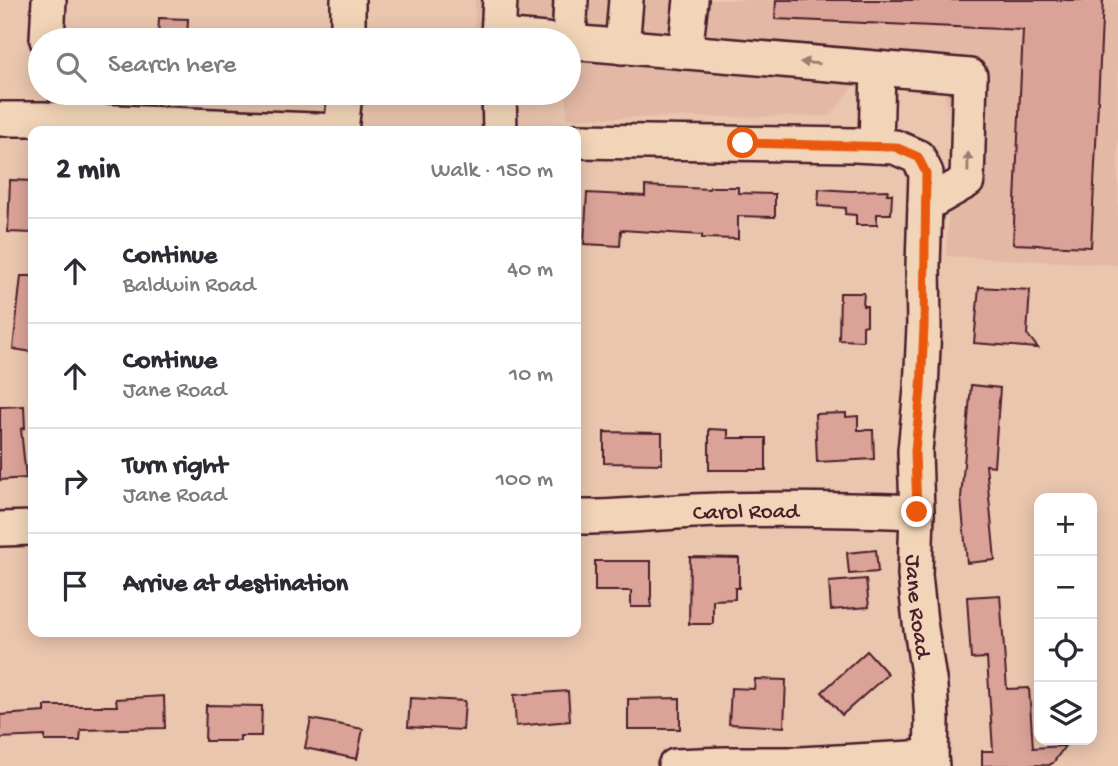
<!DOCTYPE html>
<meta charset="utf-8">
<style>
:root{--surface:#fff;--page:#f2f2f3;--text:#2b2b33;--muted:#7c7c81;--line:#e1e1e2}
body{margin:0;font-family:"Gochi Hand",sans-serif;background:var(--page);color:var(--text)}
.controls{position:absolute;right:21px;bottom:21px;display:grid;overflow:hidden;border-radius:14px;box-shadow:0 4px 18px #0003}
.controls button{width:63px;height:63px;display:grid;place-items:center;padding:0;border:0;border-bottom:2px solid var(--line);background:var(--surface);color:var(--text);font:35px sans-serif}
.stop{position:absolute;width:21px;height:21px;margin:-16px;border:5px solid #ea580c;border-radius:50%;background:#fff}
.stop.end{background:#ea580c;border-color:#fff;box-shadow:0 2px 7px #0008}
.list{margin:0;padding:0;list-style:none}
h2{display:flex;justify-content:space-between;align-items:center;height:91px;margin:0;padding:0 28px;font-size:30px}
h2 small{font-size:23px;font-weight:400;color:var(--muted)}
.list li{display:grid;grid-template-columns:46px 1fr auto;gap:21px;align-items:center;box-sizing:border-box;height:105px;padding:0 28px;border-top:2px solid var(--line)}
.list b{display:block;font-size:26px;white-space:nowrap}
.list p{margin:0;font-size:23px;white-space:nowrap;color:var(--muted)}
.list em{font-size:23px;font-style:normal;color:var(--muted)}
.icon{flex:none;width:38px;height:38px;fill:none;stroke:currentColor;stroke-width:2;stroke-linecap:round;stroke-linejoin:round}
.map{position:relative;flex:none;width:1118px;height:766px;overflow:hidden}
.search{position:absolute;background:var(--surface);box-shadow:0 4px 18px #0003;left:28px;top:28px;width:553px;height:77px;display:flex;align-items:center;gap:18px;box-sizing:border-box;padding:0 24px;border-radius:38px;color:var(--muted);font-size:26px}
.panel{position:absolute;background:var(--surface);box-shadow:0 4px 18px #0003;left:28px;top:126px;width:553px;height:511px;border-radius:14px}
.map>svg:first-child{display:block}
.built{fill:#e3b8a5}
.building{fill:#dba297;stroke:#4a1f2b;stroke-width:2}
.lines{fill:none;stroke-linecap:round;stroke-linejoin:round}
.minor-casing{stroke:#4a1f2b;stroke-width:38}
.minor{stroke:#f2d5b8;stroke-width:33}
.oneway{fill:#9e7a72}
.route{stroke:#ea580c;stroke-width:9}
.labels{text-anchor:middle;stroke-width:5;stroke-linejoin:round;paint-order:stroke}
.street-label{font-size:23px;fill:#4a1f2b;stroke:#f2d5b8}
</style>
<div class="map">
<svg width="1118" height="766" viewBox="0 0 1118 766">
<rect width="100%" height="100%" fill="#ebc6ae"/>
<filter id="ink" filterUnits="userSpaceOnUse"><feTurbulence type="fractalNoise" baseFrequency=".0143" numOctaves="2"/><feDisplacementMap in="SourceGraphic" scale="14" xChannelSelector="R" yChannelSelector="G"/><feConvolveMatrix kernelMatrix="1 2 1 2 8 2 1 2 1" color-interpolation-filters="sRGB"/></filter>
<g filter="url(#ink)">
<polygon class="built" points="475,0 1118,0 1118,265 946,256 953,138 944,91 905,62 868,68 830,116 567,118 566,93 569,93 569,40 474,40"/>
<g class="building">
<polygon points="776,0 1103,0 1091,247 1013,244 1023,30 775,19"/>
<polygon points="159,18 188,19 187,40 158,40"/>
<polygon points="10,180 33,181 33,233 8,232"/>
<polygon points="645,186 709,189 710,187 738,187 738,193 775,194 775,217 738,216 738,239 702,238 702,235 621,230 620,246 584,244 587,193 645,196"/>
<polygon points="819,189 851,191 888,190 887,194 892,194 891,214 877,214 877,225 856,225 856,215 845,214 846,208 818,206"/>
<polygon points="21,276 33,276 33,352 13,349"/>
<polygon points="979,287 1030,290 1027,334 1038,348 974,343"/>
<polygon points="840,293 864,293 863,306 867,306 867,325 863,326 863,341 839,340"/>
<polygon points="971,385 1000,388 994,466 986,465 995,560 967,563 961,498"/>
<polygon points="24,406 25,428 21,429 26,478 0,480 0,407"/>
<polygon points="846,413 846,417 858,416 858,430 873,430 874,459 817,462 815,414"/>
<polygon points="709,429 728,430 728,438 766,438 766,470 709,470"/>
<polygon points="604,432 662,433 662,464 604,463"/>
<polygon points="876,550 878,572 849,574 847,553"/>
<polygon points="690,557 739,558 739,588 735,588 735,599 713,600 713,624 689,624"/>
<polygon points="595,561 651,561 651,607 631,607 631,591 595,591"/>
<polygon points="866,579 869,607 831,610 829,582"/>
<polygon points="1000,595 1007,689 1029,688 1033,748 1065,746 1053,763 1049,765 982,766 982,751 993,751 987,658 971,659 967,597"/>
<polygon points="867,651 888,674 842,715 822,692"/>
<polygon points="755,679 786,680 784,727 729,724 731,688 754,689"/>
<polygon points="568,691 570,721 516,726 514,695"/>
<polygon points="164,696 165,728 81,730 80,741 45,741 45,736 0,738 0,715 45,712 45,706 117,706 116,699"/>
<polygon points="410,698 465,701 463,730 408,727"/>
<polygon points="680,698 680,729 628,729 628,699"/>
<polygon points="206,705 262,706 261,736 240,736 240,741 205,741"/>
<polygon points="311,719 363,729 357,759 305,748"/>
</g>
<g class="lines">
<g class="minor-casing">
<g id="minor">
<polyline points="348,0 348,40"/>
<polyline points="500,0 498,36 546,40"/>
<polyline points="47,40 49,0"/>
<polyline points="569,40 571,0"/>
<polyline points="569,42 970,76 967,181 925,205"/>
<polyline points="622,47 626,0"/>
<polyline points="685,52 691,0"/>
<polyline points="499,93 500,131"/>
<polyline points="0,119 43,119 340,131"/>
<polyline points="341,131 345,93"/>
<path id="s1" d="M576,141L854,145L895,147L918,157L926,173L923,266L924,327L921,389L915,451L917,512L915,575L920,622L930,686L932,721L931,757L932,766"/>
<polyline points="876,146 878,69"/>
<path id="s2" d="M576,517C615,518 654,513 693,511C768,508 842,509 917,512"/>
<polyline points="0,529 33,528"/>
<polyline points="675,766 725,764 800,764 931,757"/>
</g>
</g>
<use href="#minor" class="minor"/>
</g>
<defs><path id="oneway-solid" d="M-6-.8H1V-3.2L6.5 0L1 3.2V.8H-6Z" transform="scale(1.75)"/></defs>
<g class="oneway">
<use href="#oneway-solid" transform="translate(810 63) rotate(-175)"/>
<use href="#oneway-solid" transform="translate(968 162) rotate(-89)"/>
</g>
</g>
<g class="lines" filter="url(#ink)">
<polyline class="route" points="743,143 895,147 918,157 926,173 924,327 921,389 915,451 917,512"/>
</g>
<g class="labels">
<g class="street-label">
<text dy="8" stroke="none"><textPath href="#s2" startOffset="170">Carol Road</textPath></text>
<text dy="8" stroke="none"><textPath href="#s1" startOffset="796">Jane Road</textPath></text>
</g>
</g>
</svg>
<div class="controls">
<button>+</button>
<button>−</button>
<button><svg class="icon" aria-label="locate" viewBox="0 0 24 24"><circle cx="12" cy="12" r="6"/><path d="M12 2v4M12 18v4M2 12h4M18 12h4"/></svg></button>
<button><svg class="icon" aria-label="layers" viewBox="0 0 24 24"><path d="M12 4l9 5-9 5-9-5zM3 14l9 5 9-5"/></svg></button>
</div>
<div class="stop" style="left:743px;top:143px"></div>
<div class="stop end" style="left:917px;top:512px"></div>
<div class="search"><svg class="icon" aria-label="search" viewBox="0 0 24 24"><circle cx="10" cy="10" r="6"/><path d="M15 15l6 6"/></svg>Search here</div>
<section class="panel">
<h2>2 min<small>Walk · 150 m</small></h2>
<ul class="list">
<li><svg class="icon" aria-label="ahead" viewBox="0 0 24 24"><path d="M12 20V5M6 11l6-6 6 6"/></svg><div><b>Continue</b><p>Baldwin Road</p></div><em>40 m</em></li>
<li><svg class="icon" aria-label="ahead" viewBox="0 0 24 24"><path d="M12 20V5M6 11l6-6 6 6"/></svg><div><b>Continue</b><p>Jane Road</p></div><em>10 m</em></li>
<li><svg class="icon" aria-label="right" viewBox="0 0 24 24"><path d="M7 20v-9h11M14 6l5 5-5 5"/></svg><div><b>Turn right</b><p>Jane Road</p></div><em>100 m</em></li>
<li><svg class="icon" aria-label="arrive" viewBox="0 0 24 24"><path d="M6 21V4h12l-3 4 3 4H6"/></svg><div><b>Arrive at destination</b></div></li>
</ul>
</section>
</div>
